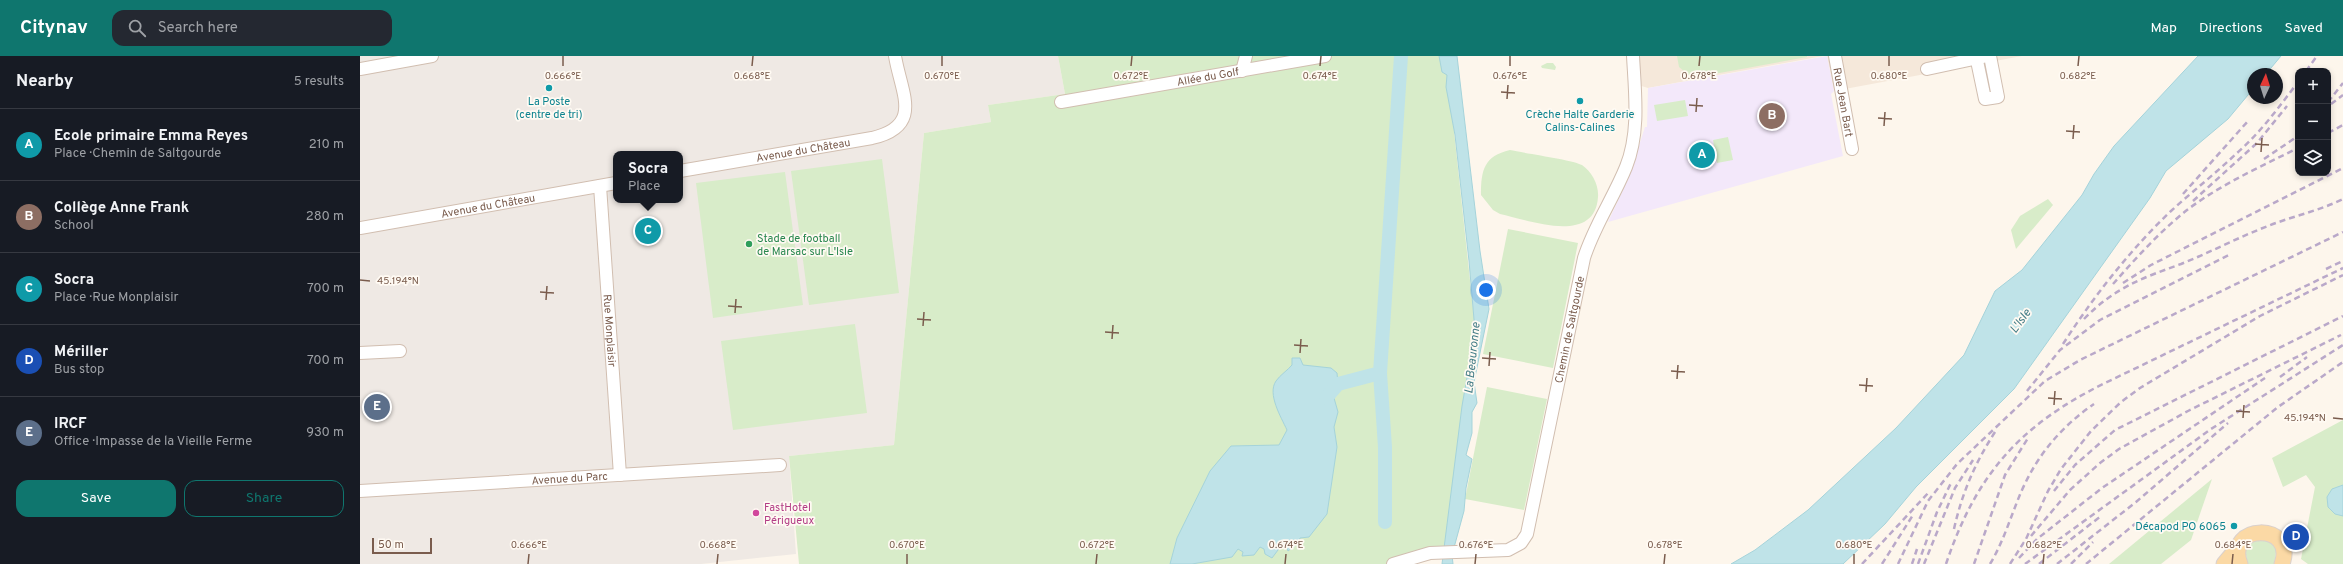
<!DOCTYPE html>
<meta charset="utf-8">
<style>
:root{--surface:#171b24;--page:#242831;--text:#f1f3f6;--muted:#9ea1a6;--line:#363941;--accent:#0f766e}
body{margin:0;font-family:Overpass,sans-serif;background:var(--page);color:var(--text)}
.controls{position:absolute;right:12px;top:12px;display:grid;overflow:hidden;border-radius:8px;box-shadow:0 2px 6px #0003}
.controls button{width:36px;height:36px;display:grid;place-items:center;padding:0;border:0;border-bottom:1px solid var(--line);background:var(--surface);color:var(--text);font:20px sans-serif}
.compass{position:absolute;left:1887px;top:12px;width:36px;height:36px;border-radius:50%;background:var(--surface);box-shadow:0 2px 6px #0003;rotate:4deg}
.scale{position:absolute;left:12px;bottom:10px;width:60px;box-sizing:border-box;padding-left:4px;border:2px solid #7a5c4d;border-top:0;font-size:11px;line-height:14px;white-space:nowrap;color:#7a5c4d;-webkit-text-stroke:3px #fffaf3;paint-order:stroke}
.you{position:absolute;left:1126px;top:234px;width:14px;height:14px;margin:-10px;border:3px solid #fff;border-radius:50%;background:#1a73e8;box-shadow:0 0 0 6px #1a73e833}
.badge{display:grid;place-items:center;width:26px;height:26px;border-radius:50%;background:var(--accent);color:#fff;font-size:13px;font-weight:700}
.pin{position:absolute;translate:-50% -50%;border:2px solid #fff;box-shadow:0 1px 4px #0006}
.popup{position:absolute;left:253px;top:95px;width:70px;height:52px;box-sizing:border-box;display:grid;place-content:center;border-radius:8px;background:var(--surface);filter:drop-shadow(0 1px 3px #0005);font-size:13px;white-space:nowrap;color:var(--muted)}
.popup b{font-size:15px;color:var(--text)}
.popup::after{content:'';position:absolute;left:50%;top:100%;margin-left:-8px;border:8px solid transparent;border-top-color:var(--surface)}
.list{margin:0;padding:0;list-style:none}
h2{display:flex;justify-content:space-between;align-items:center;height:52px;margin:0;padding:0 16px;font-size:17px}
h2 small{font-size:13px;font-weight:400;color:var(--muted)}
.list li{display:grid;grid-template-columns:26px 1fr auto;gap:12px;align-items:center;box-sizing:border-box;height:72px;padding:0 16px;border-top:1px solid var(--line)}
.list b{display:block;font-size:15px;white-space:nowrap}
.list p{margin:0;font-size:13px;white-space:nowrap;color:var(--muted)}
.list em{font-size:13px;font-style:normal;color:var(--muted)}
.actions{display:flex;gap:8px;padding:12px 16px}
.actions a{flex:1;padding:9px 0;border:1px solid var(--accent);border-radius:12px;text-align:center;font-size:14px;color:var(--accent)}
.actions .main{background:var(--accent);color:#fff}
.icon{flex:none;width:22px;height:22px;fill:none;stroke:currentColor;stroke-width:2;stroke-linecap:round;stroke-linejoin:round}
.map{position:relative;flex:none;width:1983px;height:508px;overflow:hidden}
header{display:flex;align-items:center;gap:24px;box-sizing:border-box;height:56px;padding:0 20px;background:var(--accent);color:#fff}
header strong{font-size:19px}
nav{display:flex;gap:22px;margin-inline-start:auto;font-size:14px}
.search{width:280px;height:36px;background:var(--page);display:flex;align-items:center;gap:10px;box-sizing:border-box;padding:0 14px;border-radius:12px;color:var(--muted);font-size:15px}
main{display:flex}
aside{flex:1;background:var(--surface)}
.map>svg:first-child{display:block}
.residential{fill:#f5e8da}
.industrial{fill:#efe9e4;fill-rule:evenodd}
.education{fill:#f3e8fa}
.green{fill:#d8ecc9}
.water{fill:#bfe3e8;stroke:#a5d3da}
.lines{fill:none;stroke-linecap:round;stroke-linejoin:round}
.river{stroke:#bfe3e8;stroke-width:14}
.minor-casing{stroke:#d1beb0;stroke-width:14}
.major-casing{stroke:#dad1cd;stroke-width:17}
.minor{stroke:#fff;stroke-width:12}
.major{stroke:#fbd9a5;stroke-width:15}
.rail{stroke:#b9a8c9;stroke-width:2.5;stroke-dasharray:6 4;stroke-linecap:butt}
.ticks{fill:none;stroke:#7a5c4d;stroke-width:1.5}
.culture-dot{fill:#0f9aa8;stroke:#fffaf3;stroke-width:1.5}
.leisure-dot{fill:#2e9e5b;stroke:#fffaf3;stroke-width:1.5}
.hotel-dot{fill:#d1479c;stroke:#fffaf3;stroke-width:1.5}
.labels{text-anchor:middle;stroke-width:3.5;stroke-linejoin:round;paint-order:stroke}
.street-label{font-size:11px;fill:#7a5c4d;stroke:#fffaf3}
.culture-label{font-size:11px;fill:#0d838f;stroke:#fffaf3}
.leisure-label{font-size:11px;fill:#27864d;stroke:#fffaf3;text-anchor:start}
.hotel-label{font-size:11px;fill:#b23c85;stroke:#fffaf3;text-anchor:start}
.water-label{font-size:12px;font-style:italic;fill:#437c86;stroke:#fffaf3}
.ticks-label{font-size:10px;text-anchor:middle;fill:#7a5c4d;stroke:#fffaf3;stroke-width:3.5;stroke-linejoin:round;paint-order:stroke}
</style>
<header>
<strong>Citynav</strong>
<div class="search"><svg class="icon" aria-label="search" viewBox="0 0 24 24"><circle cx="10" cy="10" r="6"/><path d="M15 15l6 6"/></svg>Search here</div>
<nav><a>Map</a><a>Directions</a><a>Saved</a></nav>
</header>
<main>
<aside>
<h2>Nearby<small>5 results</small></h2>
<ul class="list">
<li><span class="badge" style="background:#0f9aa8">A</span><div><b>Ecole primaire Emma Reyes</b><p>Place · Chemin de Saltgourde</p></div><em>210 m</em></li>
<li><span class="badge" style="background:#8d6e63">B</span><div><b>Collège Anne Frank</b><p>School</p></div><em>280 m</em></li>
<li><span class="badge" style="background:#0f9aa8">C</span><div><b>Socra</b><p>Place · Rue Monplaisir</p></div><em>700 m</em></li>
<li><span class="badge" style="background:#1a4fb4">D</span><div><b>Mériller</b><p>Bus stop</p></div><em>700 m</em></li>
<li><span class="badge" style="background:#5c6f8a">E</span><div><b>IRCF</b><p>Office · Impasse de la Vieille Ferme</p></div><em>930 m</em></li>
</ul>
<div class="actions"><a class="main">Save</a><a>Share</a></div>
</aside>
<div class="map">
<svg width="1983" height="508" viewBox="0 0 1983 508">
<rect width="100%" height="100%" fill="#fdf6ec"/>
<g class="residential">
<polygon points="1269,0 1463,0 1288,32 1272,27"/>
<polygon points="1467,0 1662,0 1474,35"/>
</g>
<path class="industrial" d="M0,0H698L705,38L628,49L631,66L564,77L534,389L429,400L436,498L341,508H0ZM256,98H320V144H256Z"/>
<polygon class="education" points="1467,0 1474,35 1471,38 1483,100 1248,166 1268,123 1285,71 1287,71 1288,32"/>
<g class="green">
<polygon points="698,0 1086,0 1115,271 1086,492 1026,508 439,508 429,400 534,389 564,77 631,66 628,49 705,38"/>
<polygon points="1317,0 1447,0 1447,1 1332,22 1319,11"/>
<polygon points="1187,7 1193,7 1196,11 1195,14 1182,12 1181,10"/>
<polygon points="1325,44 1328,60 1297,65 1294,49"/>
<polygon points="1368,81 1373,104 1357,107 1353,84"/>
<path d="M1150,94C1163,97 1214,104 1222,109C1232,116 1239,129 1238,141C1235,190 1168,164 1140,158L1133,154L1121,139C1121,114 1124,100 1150,94Z"/>
<polygon points="522,103 539,237 449,249 431,115"/>
<polygon points="425,116 443,249 353,262 336,127"/>
<polygon points="1688,143 1693,149 1656,193 1651,174 1660,160"/>
<polygon points="1148,173 1218,187 1193,312 1123,298"/>
<polygon points="495,268 507,357 373,374 361,285"/>
<polygon points="1127,331 1187,343 1164,454 1105,443"/>
<polygon points="1983,364 1983,508 1948,508 1941,503 1955,431 1946,419 1923,431 1912,402"/>
<polygon points="1852,423 1831,484 1801,508 1749,508"/>
<polygon points="1902,480 1917,491 1914,508 1887,508 1885,489"/>
</g>
<g class="water">
<polygon points="1079,0 1097,0 1120,195 1129,253 1114,326 1117,347 1112,356 1112,377 1106,399 1112,403 1106,432 1104,455 1092,499 1093,508 1082,508 1102,350 1115,275 1109,205 1095,79 1086,31 1087,19 1082,16"/>
<polygon points="1838,0 1921,0 1906,18 1893,18 1893,33 1868,63 1806,115 1790,142 1654,333 1556,431 1525,468 1483,508 1371,508 1395,494 1448,454 1536,372 1604,299 1635,235 1662,214 1722,139 1734,118 1754,90"/>
<path d="M932,302H940L943,309L971,312L977,317L978,328L974,342L978,356L974,371L977,391L967,458L949,481L940,482L938,487L928,495L926,490H921L912,502L905,498L904,493L900,491L894,499L882,500L883,496L878,493L872,501L832,508H810L817,482L850,415L871,390L919,389L927,374C921,361 907,338 916,325C920,319 928,314 932,309Z"/>
<polygon points="1983,429 1983,460 1975,458 1968,451 1967,441 1972,433"/>
</g>
<g class="lines">
<g class="river">
<polyline points="1020,317 1025,391 1025,466"/>
<polyline points="966,342 978,328 1020,317 1041,0"/>
</g>
<g class="minor-casing">
<g id="minor">
<path id="s1" d="M1475,0L1492,93"/>
<polyline points="1616,0 1625,43 1638,41 1630,0"/>
<polyline points="0,13 72,0"/>
<polyline points="1567,13 1623,1"/>
<polyline points="882,15 886,0"/>
<path id="s2" d="M701,46L965,0"/>
<path id="s3" d="M320,115L512,82C564,70 541,37 535,0"/>
<path id="s4" d="M240,130L260,419"/>
<path id="s5" d="M0,172L256,127"/>
<polyline points="0,297 40,295"/>
<path id="s6" d="M0,435L420,409"/>
<path id="s7" d="M1033,508L1070,497L1148,494L1161,487L1167,478L1224,202C1234,170 1253,143 1266,111C1280,76 1275,37 1273,0"/>
</g>
</g>
<g class="major-casing">
<g id="major">
<polyline points="1864,508 1879,490"/>
<path d="M1880,508C1864,467 1937,466 1922,508"/>
</g>
</g>
<use href="#minor" class="minor"/>
<use href="#major" class="major"/>
<g class="rail">
<polyline points="1946,15 1957,0"/>
<polyline points="1968,46 1983,27"/>
<polyline points="1971,48 1983,39"/>
<polyline points="1968,77 1983,69"/>
<polyline points="1904,103 1938,80"/>
<polyline points="1823,138 1888,65"/>
<polyline points="1833,145 1897,87 1927,50"/>
<polyline points="1966,213 1983,205"/>
<polyline points="1763,227 1791,209 1983,112"/>
<path d="M1753,228C1777,201 1802,173 1831,151C1864,127 1902,110 1938,92"/>
<path d="M1724,263C1754,232 1782,222 1821,208C1851,196 1879,181 1908,170C1933,160 1959,155 1983,143"/>
<path d="M1703,288C1734,240 1770,194 1811,155C1833,135 1856,117 1877,97C1901,76 1919,51 1938,26"/>
<polyline points="1920,321 1947,301"/>
<polyline points="1667,335 1700,294 1740,264 1869,199"/>
<polyline points="1694,435 1715,409 1755,374 1983,260"/>
<path d="M1594,473C1602,437 1615,407 1635,376"/>
<polyline points="1671,480 1710,434 1740,407 1759,393 1828,355 1981,279"/>
<polyline points="1659,502 1677,483 1742,432 1905,322"/>
<polyline points="1502,508 1570,435"/>
<polyline points="1522,508 1553,459"/>
<polyline points="1538,508 1568,445 1597,408 1685,325 1720,304 1983,176"/>
<polyline points="1552,508 1557,493"/>
<polyline points="1558,508 1577,456 1591,427"/>
<polyline points="1564,508 1595,432 1613,404"/>
<path d="M1586,508C1616,419 1659,370 1743,328L1983,212"/>
<polyline points="1614,508 1645,419 1668,382"/>
<path d="M1630,508C1644,485 1651,459 1662,434C1678,398 1702,370 1734,348"/>
<polyline points="1650,508 1666,483 1688,435 1701,413 1731,375 1761,346 1780,332 1900,260 1983,219"/>
<polyline points="1665,508 1851,373 1983,289"/>
<polyline points="1679,508 1741,460"/>
<polyline points="1697,508 1776,446 1868,367"/>
<polyline points="1711,508 1733,486"/>
<polyline points="1726,508 1918,351 1983,306"/>
</g>
</g>
<path class="ticks" d="M203,10V0M392,10L393,0M582,10V0M771,10L772,0M960,10L961,0M1150,10V0M1339,10L1340,0M1529,10V0M1718,10L1719,0M1141,36L1155,37M1147,43L1148,29M1329,49L1343,50M1336,56L1337,42M1518,62L1532,63M1524,70L1525,56M1706,75L1720,76M1713,83L1714,69M1895,88L1909,89M1901,96L1902,82M0,224L10,225M180,236L194,237M186,244L187,230M368,250L382,251M375,257L376,243M557,263L571,264M563,270L564,256M745,276L759,277M752,283L753,269M934,289L948,290M940,297L941,283M1122,302L1136,303M1129,310L1130,296M1311,315L1325,316M1317,323L1318,309M1499,329L1513,330M1506,336L1507,322M1688,342L1702,343M1694,349L1695,335M1876,355L1890,356M1883,362L1884,349M1973,362L1983,363M168,508L169,498M357,508L358,498M547,508V498M736,508L737,498M925,508L926,498M1115,508L1116,498M1304,508L1305,498M1494,508V498M1683,508L1684,498M1872,508L1873,498"/>
<g class="culture-dot">
<circle cx="189" cy="32" r="4"/>
<circle cx="1220" cy="45" r="4"/>
<circle cx="1874" cy="470" r="4"/>
</g>
<circle class="leisure-dot" cx="389" cy="188" r="4"/>
<circle class="hotel-dot" cx="396" cy="457" r="4"/>
<g class="labels">
<g class="street-label">
<text dy="4" stroke="none"><textPath href="#s2" startOffset="149">Allée du Golf</textPath></text>
<text dy="4" stroke="none"><textPath href="#s1" startOffset="47">Rue Jean Bart</textPath></text>
<text dy="4" stroke="none"><textPath href="#s3" startOffset="125">Avenue du Château</textPath></text>
<text dy="4" stroke="none"><textPath href="#s5" startOffset="130">Avenue du Château</textPath></text>
<text dy="4" stroke="none"><textPath href="#s7" startOffset="351">Chemin de Saltgourde</textPath></text>
<text dy="4" stroke="none"><textPath href="#s4" startOffset="145">Rue Monplaisir</textPath></text>
<text dy="4" stroke="none"><textPath href="#s6" startOffset="210">Avenue du Parc</textPath></text>
</g>
<g class="culture-label">
<text x="189" y="49">La Poste<tspan x="189" dy="13">(centre de tri)</tspan></text>
<text x="1220" y="62">Crèche Halte Garderie<tspan x="1220" dy="13">Calins-Calines</tspan></text>
<text x="1866" y="474" text-anchor="end">Décapod PO 6065</text>
</g>
<g class="leisure-label">
<text x="397" y="186">Stade de football<tspan x="397" dy="13">de Marsac sur L'Isle</tspan></text>
</g>
<g class="hotel-label">
<text x="404" y="455">FastHotel<tspan x="404" dy="13">Périgueux</tspan></text>
</g>
<g class="water-label">
<text transform="translate(1660 265) rotate(-54)" y="4">L'Isle</text>
<text transform="translate(1112 302) rotate(-84)" y="4">La Beauronne</text>
</g>
</g>
<g class="ticks-label">
<text x="203" y="23">0.666°E</text>
<text x="392" y="23">0.668°E</text>
<text x="582" y="23">0.670°E</text>
<text x="771" y="23">0.672°E</text>
<text x="960" y="23">0.674°E</text>
<text x="1150" y="23">0.676°E</text>
<text x="1339" y="23">0.678°E</text>
<text x="1529" y="23">0.680°E</text>
<text x="1718" y="23">0.682°E</text>
<text x="38" y="228">45.194°N</text>
<text x="1945" y="365">45.194°N</text>
<text x="169" y="492">0.666°E</text>
<text x="358" y="492">0.668°E</text>
<text x="547" y="492">0.670°E</text>
<text x="737" y="492">0.672°E</text>
<text x="926" y="492">0.674°E</text>
<text x="1116" y="492">0.676°E</text>
<text x="1305" y="492">0.678°E</text>
<text x="1494" y="492">0.680°E</text>
<text x="1684" y="492">0.682°E</text>
<text x="1873" y="492">0.684°E</text>
</g>
</svg>
<div class="controls">
<button>+</button>
<button>−</button>
<button><svg class="icon" aria-label="layers" viewBox="0 0 24 24"><path d="M12 4l9 5-9 5-9-5zM3 14l9 5 9-5"/></svg></button>
</div>
<svg class="compass" viewBox="-18 -18 36 36"><path d="M0-13l5 13h-10z" fill="#e53935"/><path d="M0 13l5-13h-10z" fill="#9ea1a6"/></svg>
<div class="scale">50 m</div>
<div class="you"></div>
<div class="pin badge" style="left:1342px;top:99px;background:#0f9aa8">A</div>
<div class="pin badge" style="left:1412px;top:60px;background:#8d6e63">B</div>
<div class="pin badge" style="left:288px;top:175px;background:#0f9aa8">C</div>
<div class="popup"><b>Socra</b>Place</div>
<div class="pin badge" style="left:1936px;top:481px;background:#1a4fb4">D</div>
<div class="pin badge" style="left:17px;top:351px;background:#5c6f8a">E</div>
</div>
</main>
